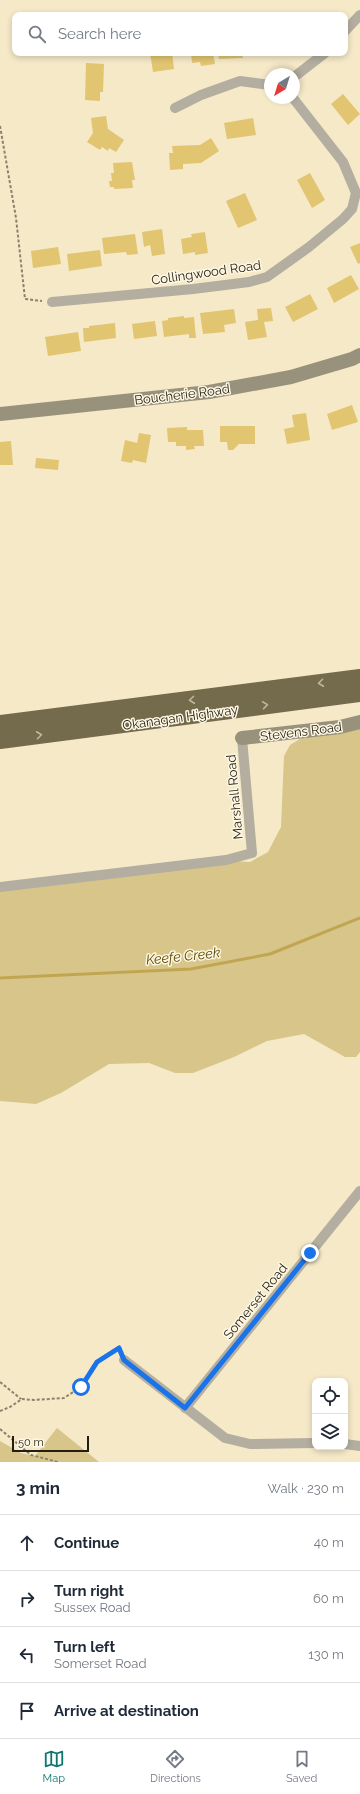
<!DOCTYPE html>
<meta charset="utf-8">
<style>
:root{--surface:#fff;--page:#f2f2f3;--text:#1f2937;--muted:#747a83;--line:#e0e1e3;--accent:#0f766e}
body{margin:0;font-family:Raleway,sans-serif;background:var(--page);color:var(--text)}
.controls{position:absolute;right:12px;bottom:12px;display:grid;overflow:hidden;border-radius:8px;box-shadow:0 2px 6px #0003}
.controls button{width:36px;height:36px;display:grid;place-items:center;padding:0;border:0;border-bottom:1px solid var(--line);background:var(--surface);color:var(--text);font:20px sans-serif}
.compass{position:absolute;left:264px;top:68px;width:36px;height:36px;border-radius:50%;background:var(--surface);box-shadow:0 2px 6px #0003;rotate:218deg}
.scale{position:absolute;left:12px;bottom:10px;width:77px;box-sizing:border-box;padding-left:4px;border:2px solid #221e12;border-top:0;font-size:11px;line-height:14px;white-space:nowrap;color:#221e12;-webkit-text-stroke:3px #fdf7e3;paint-order:stroke}
.stop{position:absolute;width:12px;height:12px;margin:-9px;border:3px solid #1a73e8;border-radius:50%;background:#fff}
.stop.end{background:#1a73e8;border-color:#fff;box-shadow:0 1px 4px #0008}
.list{margin:0;padding:0;list-style:none}
h2{display:flex;justify-content:space-between;align-items:center;height:52px;margin:0;padding:0 16px;font-size:17px}
h2 small{font-size:13px;font-weight:400;color:var(--muted)}
.list li{display:grid;grid-template-columns:26px 1fr auto;gap:12px;align-items:center;box-sizing:border-box;height:56px;padding:0 16px;border-top:1px solid var(--line)}
.list b{display:block;font-size:15px;white-space:nowrap}
.list p{margin:0;font-size:13px;white-space:nowrap;color:var(--muted)}
.list em{font-size:13px;font-style:normal;color:var(--muted)}
.icon{flex:none;width:22px;height:22px;fill:none;stroke:currentColor;stroke-width:2;stroke-linecap:round;stroke-linejoin:round}
.map{position:relative;flex:none;width:360px;height:1462px;overflow:hidden}
.search{position:absolute;background:var(--surface);box-shadow:0 2px 6px #0003;left:12px;right:12px;top:12px;height:44px;display:flex;align-items:center;gap:10px;box-sizing:border-box;padding:0 14px;border-radius:8px;color:var(--muted);font-size:15px}
.sheet{height:276px;background:var(--surface)}
nav{display:flex;justify-content:space-around;align-items:center;box-sizing:border-box;height:56px;border-top:1px solid var(--line);background:var(--surface);font-size:11px;color:var(--muted)}
nav a{display:grid;justify-items:center;gap:2px}
nav .on{color:var(--accent)}
.map>svg:first-child{display:block}
.green{fill:#d8c58a}
.lines{fill:none;stroke-linecap:round;stroke-linejoin:round}
.stream{stroke:#c1a652;stroke-width:3}
.building{fill:#e1c571}
.path{stroke:#8a826c;stroke-width:2;stroke-dasharray:3 2;stroke-linecap:butt}
.street{stroke:#b3aea0;stroke-width:10}
.secondary{stroke:#98917c;stroke-width:14}
.highway{stroke:#746a4c;stroke-width:18}
.oneway{stroke:#bfb89f}
.route{stroke:#1a73e8;stroke-width:5}
.labels{text-anchor:middle;stroke-width:3;stroke-linejoin:round;paint-order:stroke}
.street-label{font-size:13px;fill:#221e12;stroke:#fdf7e3}
.water-label{font-size:14px;font-style:italic;fill:#5b4801;stroke:#fdf7e3}
</style>
<div class="map">
<svg width="360" height="1462" viewBox="0 0 360 1462">
<rect width="100%" height="100%" fill="#f5e9c8"/>
<g class="green">
<polygon points="321,726 360,726 360,1052 356,1057 345,1057 304,1034 267,1041 234,1057 193,1073 175,1073 149,1063 109,1064 61,1093 36,1104 0,1101 0,884 217,860 250,862 268,852 281,827 284,756 290,745"/>
<polygon points="57,1428 99,1462 0,1462 0,1441 21,1453 35,1456"/>
</g>
<g class="lines">
<polyline class="stream" points="0,978 191,969 270,954 360,918"/>
</g>
<g class="building">
<polygon points="150,53 172,53 174,69 153,72"/>
<polygon points="191,53 213,53 215,64 201,66 200,62 192,63"/>
<polygon points="218,53 242,53 243,58 219,59"/>
<polygon points="86,63 104,64 103,92 100,92 100,101 85,100"/>
<polygon points="343,94 360,114 348,125 331,104"/>
<polygon points="106,116 108,129 124,140 116,152 109,148 108,151 102,147 100,150 87,142 93,133 91,118"/>
<polygon points="253,118 256,135 227,139 224,123"/>
<polygon points="211,138 219,151 201,163 183,164 183,169 170,170 169,153 173,153 172,146 200,145"/>
<polygon points="132,162 135,180 132,180 133,188 114,189 114,187 110,187 109,181 112,181 111,173 114,173 113,163"/>
<polygon points="310,173 325,200 312,208 297,180"/>
<polygon points="245,193 257,220 238,228 226,201"/>
<polygon points="162,229 165,254 152,256 150,245 144,247 142,232"/>
<polygon points="205,232 208,253 195,255 195,252 183,254 181,239 192,237 191,234"/>
<polygon points="135,234 138,254 127,255 126,252 104,254 102,238"/>
<polygon points="360,243 360,263 358,264 350,247"/>
<polygon points="58,247 61,264 33,268 31,251"/>
<polygon points="100,250 102,266 69,271 67,254"/>
<polygon points="351,275 359,289 334,303 327,288"/>
<polygon points="310,294 318,309 293,322 285,307"/>
<polygon points="271,308 273,321 264,322 267,337 248,340 245,322 258,320 257,309"/>
<polygon points="234,309 236,323 224,325 225,332 203,334 200,313"/>
<polygon points="184,316 184,318 194,317 196,338 189,338 189,334 164,337 162,321 168,320 168,318"/>
<polygon points="155,321 157,336 134,339 132,324"/>
<polygon points="115,323 116,338 84,342 83,328 89,328 89,326"/>
<polygon points="78,332 81,351 48,356 45,337"/>
<polygon points="352,405 358,422 332,430 327,414"/>
<polygon points="306,413 310,440 287,444 284,429 294,427 292,415"/>
<polygon points="220,426 255,426 255,444 239,444 233,450 228,450 227,442 220,442"/>
<polygon points="187,427 187,430 203,430 204,446 194,446 195,449 186,450 186,446 176,446 176,442 168,442 167,428"/>
<polygon points="139,433 151,435 146,463 133,460 132,463 121,461 125,440 137,443"/>
<polygon points="11,441 13,465 0,465 0,442"/>
<polygon points="36,458 59,460 58,470 35,468"/>
</g>
<g class="lines">
<g class="path">
<polyline points="0,126 16,218 25,299 42,301"/>
<polyline points="0,1382 21,1399"/>
<polyline points="0,1411 10,1407 22,1399 34,1400 64,1398 81,1387 97,1362 119,1348 120,1351"/>
<polyline points="0,1429 31,1455 58,1462"/>
</g>
<g class="street">
<polyline points="345,31 360,15"/>
<polyline points="294,77 325,53"/>
<polyline points="175,108 201,95 240,81 270,85"/>
<polyline points="52,302 193,289 249,282 267,277 309,247 343,219 352,209 356,193 343,162 293,98"/>
<polyline points="0,887 226,860 252,853 242,738"/>
<polyline points="124,1360 225,1438 250,1444 315,1443"/>
<polyline points="185,1408 360,1191"/>
<polyline points="345,1444 360,1446"/>
</g>
<g class="secondary">
<polyline points="0,414 209,392 291,377 352,359 360,355"/>
<polyline points="242,738 340,727 360,722"/>
</g>
<g class="highway">
<polyline points="0,724 360,678"/>
<polyline points="0,740 360,693"/>
</g>
</g>
<defs><path id="oneway-chevron" d="M-2-3.5L2.5 0L-2 3.5" fill="none" stroke-width="1.6" stroke-linecap="round" stroke-linejoin="round"/></defs>
<g class="oneway">
<use href="#oneway-chevron" transform="translate(321 683) rotate(173)"/>
<use href="#oneway-chevron" transform="translate(192 700) rotate(173)"/>
<use href="#oneway-chevron" transform="translate(265 705) rotate(-8)"/>
<use href="#oneway-chevron" transform="translate(39 735) rotate(-7)"/>
</g>
<g class="lines">
<polyline class="route" points="81,1387 97,1362 119,1348 124,1360 185,1408 310,1253"/>
</g>
<g class="labels">
<g class="street-label">
<text transform="translate(206 272) rotate(-8)" y="5">Collingwood Road</text>
<text transform="translate(182 394) rotate(-7)" y="5">Boucherie Road</text>
<text transform="translate(180 717) rotate(-8)" y="5">Okanagan Highway</text>
<text transform="translate(301 731) rotate(-7)" y="5">Stevens Road</text>
<text transform="translate(234 797) rotate(-95)" y="5">Marshall Road</text>
<text transform="translate(255 1301) rotate(-51)" y="5">Somerset Road</text>
</g>
<g class="water-label">
<text transform="translate(183 956) rotate(-6)" y="5">Keefe Creek</text>
</g>
</g>
</svg>
<div class="controls">
<button><svg class="icon" aria-label="locate" viewBox="0 0 24 24"><circle cx="12" cy="12" r="6"/><path d="M12 2v4M12 18v4M2 12h4M18 12h4"/></svg></button>
<button><svg class="icon" aria-label="layers" viewBox="0 0 24 24"><path d="M12 4l9 5-9 5-9-5zM3 14l9 5 9-5"/></svg></button>
</div>
<svg class="compass" viewBox="-18 -18 36 36"><path d="M0-13l5 13h-10z" fill="#e53935"/><path d="M0 13l5-13h-10z" fill="#747a83"/></svg>
<div class="scale">50 m</div>
<div class="stop" style="left:81px;top:1387px"></div>
<div class="stop end" style="left:310px;top:1253px"></div>
<div class="search"><svg class="icon" aria-label="search" viewBox="0 0 24 24"><circle cx="10" cy="10" r="6"/><path d="M15 15l6 6"/></svg>Search here</div>
</div>
<section class="sheet">
<h2>3 min<small>Walk · 230 m</small></h2>
<ul class="list">
<li><svg class="icon" aria-label="ahead" viewBox="0 0 24 24"><path d="M12 20V5M6 11l6-6 6 6"/></svg><div><b>Continue</b></div><em>40 m</em></li>
<li><svg class="icon" aria-label="right" viewBox="0 0 24 24"><path d="M7 20v-9h11M14 6l5 5-5 5"/></svg><div><b>Turn right</b><p>Sussex Road</p></div><em>60 m</em></li>
<li><svg class="icon" aria-label="left" viewBox="0 0 24 24"><path d="M17 20v-9H6M10 6l-5 5 5 5"/></svg><div><b>Turn left</b><p>Somerset Road</p></div><em>130 m</em></li>
<li><svg class="icon" aria-label="arrive" viewBox="0 0 24 24"><path d="M6 21V4h12l-3 4 3 4H6"/></svg><div><b>Arrive at destination</b></div></li>
</ul>
</section>
<nav>
<a class="on"><svg class="icon" aria-label="map" viewBox="0 0 24 24"><path d="M3 6l6-2 6 2 6-2v14l-6 2-6-2-6 2zM9 4v14M15 6v14"/></svg>Map</a>
<a><svg class="icon" aria-label="directions" viewBox="0 0 24 24"><path d="M12 3l9 9-9 9-9-9zM9 14v-3h6M13 9l2 2-2 2"/></svg>Directions</a>
<a><svg class="icon" aria-label="saved" viewBox="0 0 24 24"><path d="M7 4h10v16l-5-4-5 4z"/></svg>Saved</a>
</nav>
